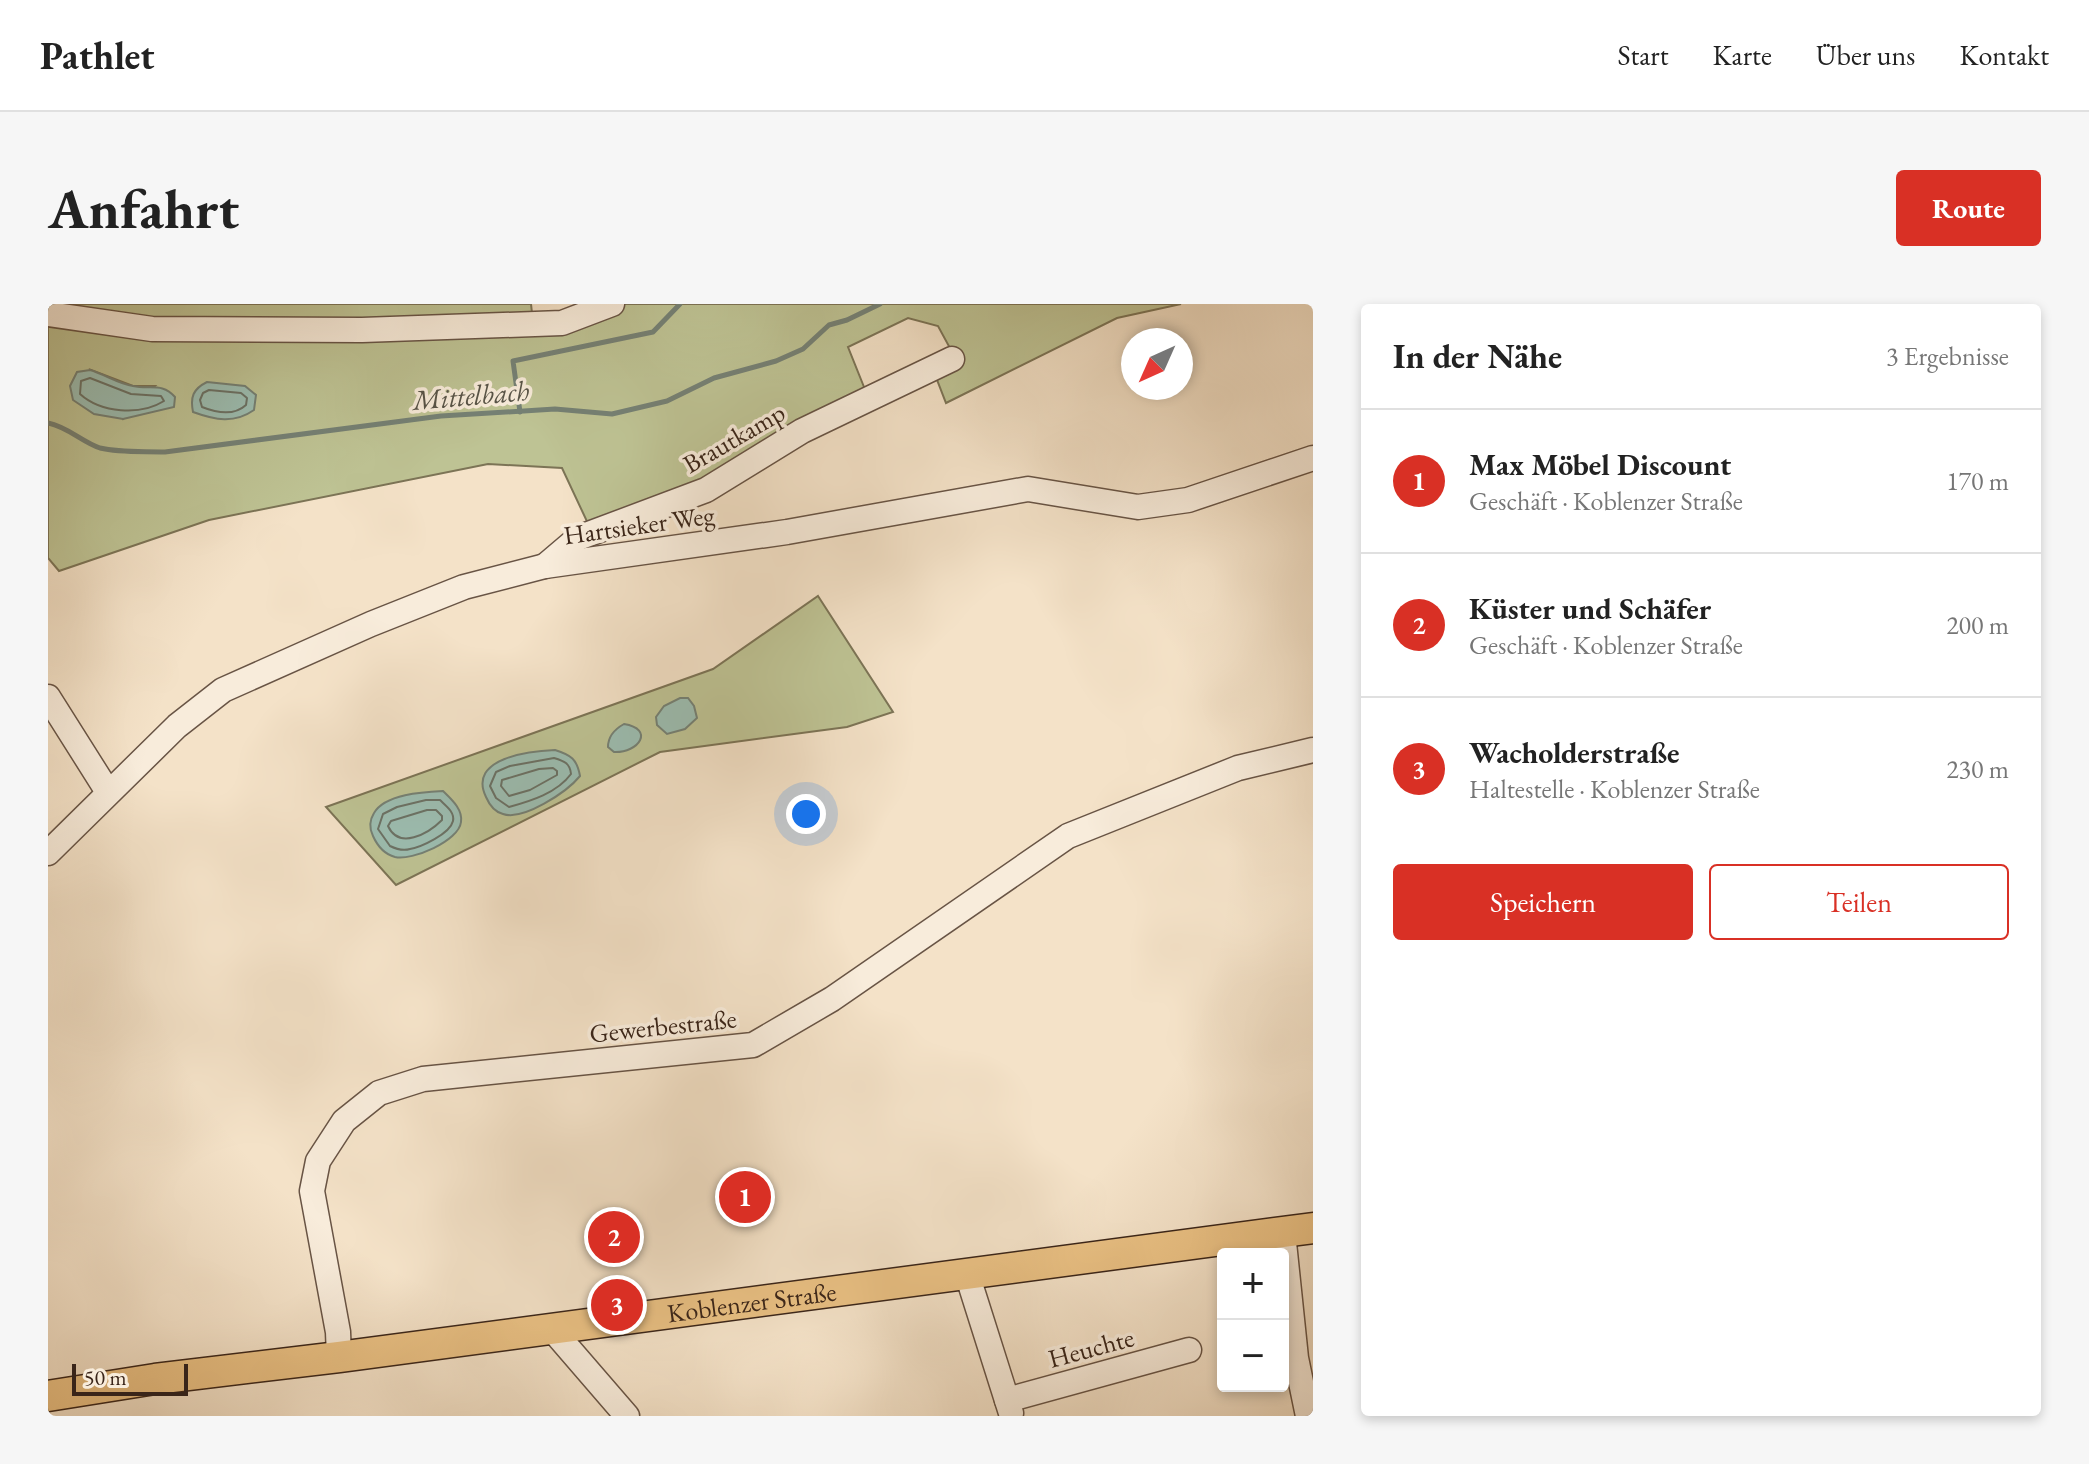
<!DOCTYPE html>
<html lang="de">
<meta charset="utf-8">
<style>
:root{--surface:#fff;--page:#f6f6f6;--text:#222;--muted:#767676;--line:#e0e0e0;--accent:#d93025}
body{margin:0;font-family:"EB Garamond",serif;background:var(--page);color:var(--text)}
.controls{position:absolute;right:24px;bottom:24px;display:grid;overflow:hidden;border-radius:8px;box-shadow:0 4px 12px #0003}
.controls button{width:72px;height:72px;display:grid;place-items:center;padding:0;border:0;border-bottom:2px solid var(--line);background:var(--surface);color:var(--text);font:40px sans-serif}
.compass{position:absolute;left:1073px;top:24px;width:72px;height:72px;border-radius:50%;background:var(--surface);box-shadow:0 4px 12px #0003;rotate:225deg}
.scale{position:absolute;left:24px;bottom:20px;width:116px;box-sizing:border-box;padding-left:8px;border:4px solid #3a2519;border-top:0;font-size:22px;line-height:28px;white-space:nowrap;color:#3a2519;-webkit-text-stroke:6px #f8ecdb;paint-order:stroke}
.you{position:absolute;left:758px;top:510px;width:28px;height:28px;margin:-20px;border:6px solid #fff;border-radius:50%;background:#1a73e8;box-shadow:0 0 0 12px #1a73e833}
.badge{display:grid;place-items:center;width:52px;height:52px;border-radius:50%;background:var(--accent);color:#fff;font-size:26px;font-weight:700}
.pin{position:absolute;translate:-50% -50%;border:4px solid #fff;box-shadow:0 2px 8px #0006}
.list{margin:0;padding:0;list-style:none}
h2{display:flex;justify-content:space-between;align-items:center;height:104px;margin:0;padding:0 32px;font-size:34px}
h2 small{font-size:26px;font-weight:400;color:var(--muted)}
.list li{display:grid;grid-template-columns:52px 1fr auto;gap:24px;align-items:center;box-sizing:border-box;height:144px;padding:0 32px;border-top:2px solid var(--line)}
.list b{display:block;font-size:30px;white-space:nowrap}
.list p{margin:0;font-size:26px;white-space:nowrap;color:var(--muted)}
.list em{font-size:26px;font-style:normal;color:var(--muted)}
.actions{display:flex;gap:16px;padding:24px 32px}
.actions a{flex:1;padding:18px 0;border:2px solid var(--accent);border-radius:8px;text-align:center;font-size:28px;color:var(--accent)}
.actions .main{background:var(--accent);color:#fff}
.map{position:relative;flex:none;width:1265px;height:1112px;overflow:hidden;border-radius:8px}
header{display:flex;align-items:center;gap:48px;box-sizing:border-box;height:112px;padding:0 40px;background:var(--surface);border-bottom:2px solid var(--line)}
header strong{font-size:38px}
nav{display:flex;gap:44px;margin-inline-start:auto;font-size:28px}
.intro{display:flex;align-items:center;justify-content:space-between;box-sizing:border-box;height:192px;padding:0 48px}
h1{margin:0;font-size:56px}
.button{padding:20px 36px;border-radius:8px;background:var(--accent);color:#fff;font-size:28px;font-weight:700}
main{display:flex;gap:48px;padding:0 48px}
aside{flex:1;background:var(--surface);border-radius:8px;box-shadow:0 4px 12px #0003}
.map>svg:first-child{display:block}
.green{fill:#bec394;stroke:#7c7456;stroke-width:2;fill-rule:evenodd}
.water{fill:#9cbeb2;stroke:#758175;stroke-width:2}
.lines{fill:none;stroke-linecap:round;stroke-linejoin:round}
.shore{stroke:#6b7266;stroke-width:2}
.stream{stroke:#758175;stroke-width:5}
.minor-casing{stroke:#685445;stroke-width:27}
.major-casing{stroke:#3a2519;stroke-width:33}
.minor{stroke:#f8ecdb;stroke-width:24}
.major{stroke:#eac184;stroke-width:30}
.labels{text-anchor:middle;stroke-width:7;stroke-linejoin:round;paint-order:stroke}
.street-label{font-size:26px;fill:#3a2519;stroke:#f8ecdb}
.water-label{font-size:28px;font-style:italic;fill:#575347;stroke:#f8ecdb}
</style>
<header>
<strong>Pathlet</strong>
<nav><a>Start</a><a>Karte</a><a>Über uns</a><a>Kontakt</a></nav>
</header>
<div class="intro"><h1>Anfahrt</h1><a class="button">Route</a></div>
<main>
<div class="map">
<svg width="1265" height="1112" viewBox="0 0 1265 1112">
<rect width="100%" height="100%" fill="#f4e2c8"/>
<filter id="stains"><feTurbulence type="fractalNoise" baseFrequency=".0025" numOctaves="4"/><feColorMatrix values="0 0 0 0 .2 0 0 0 0 .09 0 0 0 0 .02 0 0 0 .5 -.17"/></filter>
<radialGradient id="worn" r=".72"><stop offset=".6" stop-color="#630" stop-opacity="0"/><stop offset="1" stop-color="#630" stop-opacity=".3"/></radialGradient>
<g class="green">
<path d="M0,0H483L484,9L518,8L535,0H1133L1069,14L898,99L886,68L909,57L890,22L860,14L800,43L818,88L654,183L543,226L514,164L440,160L161,216L11,267L0,254ZM43,66L85,82H107L75,115Z"/>
<polygon points="770,292 845,408 799,423 612,448 348,581 278,503 665,365"/>
</g>
<g class="water">
<path d="M42,66C56,70 71,80 85,82C102,86 114,78 127,93L126,103L75,115L46,110L25,96L22,82L29,68Z"/>
<path d="M159,78L197,82L208,91L206,106C186,120 167,116 145,108C142,93 145,85 159,78Z"/>
<polygon points="632,394 640,394 646,402 649,414 637,425 619,430 609,421 608,413 616,402"/>
<path d="M576,420C607,425 591,449 566,448L560,443C560,432 567,425 576,420Z"/>
<path d="M507,446C523,451 529,455 532,472C519,488 475,517 455,510C447,508 441,500 438,493C419,454 482,447 507,446Z"/>
<path d="M395,487C403,495 415,505 413,518C411,537 364,557 347,553C336,550 329,541 325,532C321,524 321,517 326,509C337,490 375,488 395,487Z"/>
</g>
<g class="lines">
<g class="shore">
<path d="M42,74L83,90L113,92L116,97C92,112 53,109 32,90L33,77Z"/>
<path d="M161,86L193,89L199,94L198,101C186,112 169,109 154,103L152,96L155,89Z"/>
<path d="M506,454C516,457 522,459 523,470C509,489 483,497 461,503L448,494L442,482L448,468L462,462Z"/>
<polygon points="505,464 509,467 509,471 482,486 461,492 453,482 454,476 491,465"/>
<path d="M378,496H392C397,501 407,508 405,517C402,530 373,543 362,545C355,547 348,545 342,542L330,525L335,510L349,503Z"/>
<path d="M379,506H388L394,512V516C380,530 351,546 340,522L343,517Z"/>
</g>
<g class="stream">
<polyline points="472,108 465,57 605,28 632,0"/>
<path d="M0,119C20,123 34,138 52,144C73,149 95,147 117,148L393,112L507,105L564,110L619,97L666,74L728,57L755,45L781,21L799,16L832,0"/>
</g>
<g class="minor-casing">
<g id="minor">
<polyline points="0,10 104,25 314,26 514,19 564,0"/>
<polyline points="497,262 530,234 658,186 754,127 904,55"/>
<polyline points="0,393 60,488"/>
<polyline points="0,549 129,422 175,386 323,320 416,283 497,262 739,228 980,185 1090,203 1140,196 1265,154"/>
<polyline points="1235,929 1248,1054 1260,1112"/>
<polyline points="919,970 963,1109"/>
<polyline points="503,1024 579,1112"/>
<polyline points="291,1053 290,1028 264,887 270,857 296,817 331,789 375,775 705,741 784,695 1020,532 1190,464 1265,446"/>
<polyline points="959,1096 1141,1046"/>
</g>
</g>
<g class="major-casing">
<g id="major">
<path id="s1" d="M0,1092L107,1075L291,1053L1265,924"/>
</g>
</g>
<use href="#minor" class="minor"/>
<use href="#major" class="major"/>
</g>
<g class="labels">
<g class="street-label">
<text transform="translate(686 134) rotate(-30)" y="9">Brautkamp</text>
<text transform="translate(591 221) rotate(-8)" y="9">Hartsieker Weg</text>
<text transform="translate(615 722) rotate(-6)" y="9">Gewerbestraße</text>
<text dy="9" stroke="none"><textPath href="#s1" startOffset="710">Koblenzer Straße</textPath></text>
<text transform="translate(1043 1044) rotate(-15)" y="9">Heuchte</text>
</g>
<g class="water-label">
<text transform="translate(423 91) rotate(-5)" y="10">Mittelbach</text>
</g>
</g>
<rect width="100%" height="100%" filter="url(#stains)"/>
<rect width="100%" height="100%" fill="url(#worn)"/>
</svg>
<div class="controls">
<button>+</button>
<button>−</button>
</div>
<svg class="compass" viewBox="-18 -18 36 36"><path d="M0-13l5 13h-10z" fill="#e53935"/><path d="M0 13l5-13h-10z" fill="#767676"/></svg>
<div class="scale">50 m</div>
<div class="you"></div>
<div class="pin badge" style="left:697px;top:893px">1</div>
<div class="pin badge" style="left:566px;top:933px">2</div>
<div class="pin badge" style="left:569px;top:1001px">3</div>
</div>
<aside>
<h2>In der Nähe<small>3 Ergebnisse</small></h2>
<ul class="list">
<li><span class="badge">1</span><div><b>Max Möbel Discount</b><p>Geschäft · Koblenzer Straße</p></div><em>170 m</em></li>
<li><span class="badge">2</span><div><b>Küster und Schäfer</b><p>Geschäft · Koblenzer Straße</p></div><em>200 m</em></li>
<li><span class="badge">3</span><div><b>Wacholderstraße</b><p>Haltestelle · Koblenzer Straße</p></div><em>230 m</em></li>
</ul>
<div class="actions"><a class="main">Speichern</a><a>Teilen</a></div>
</aside>
</main>
